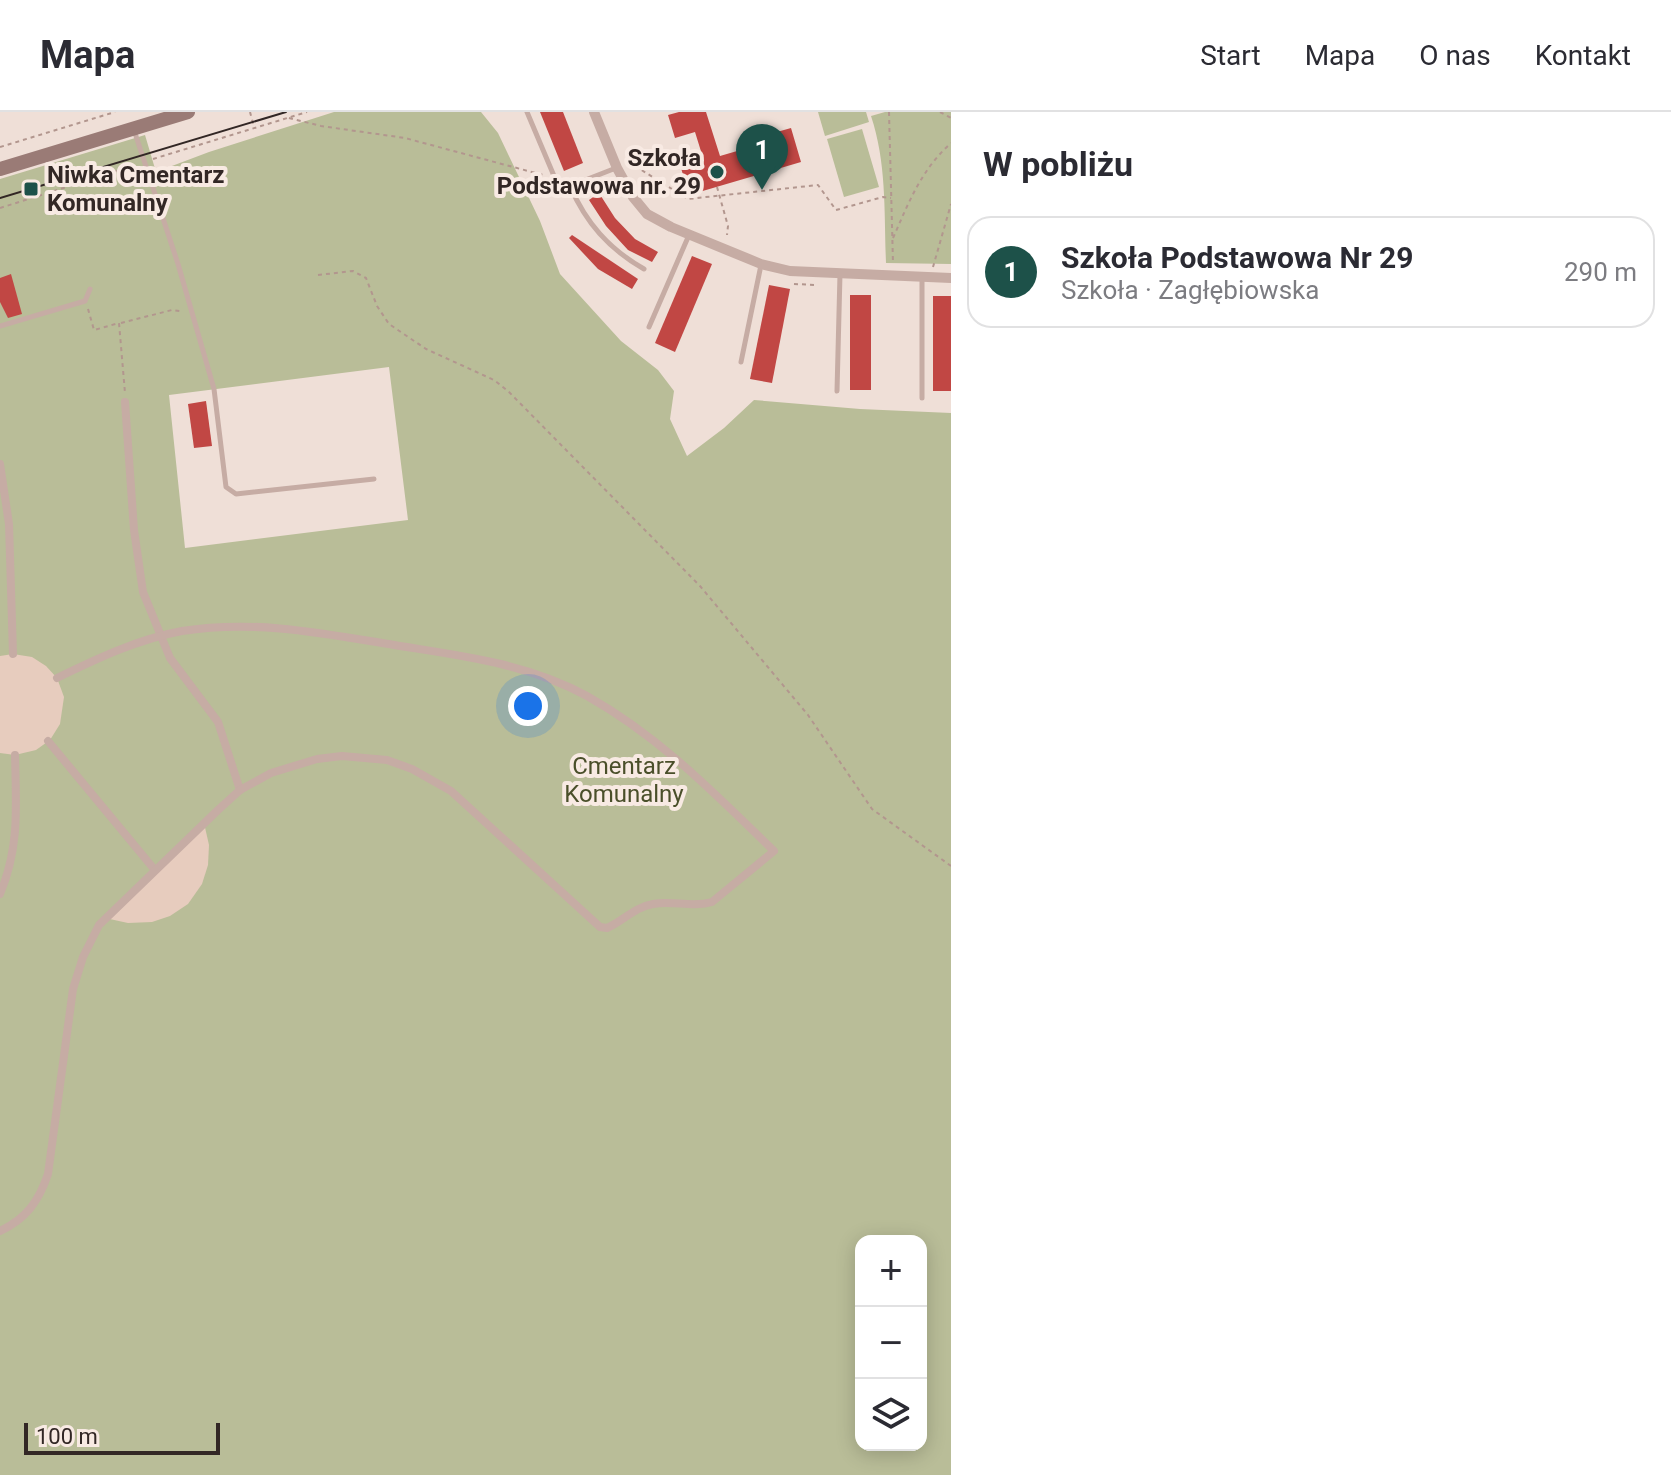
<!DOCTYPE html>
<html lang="pl">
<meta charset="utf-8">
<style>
:root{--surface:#fff;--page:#f7f7f7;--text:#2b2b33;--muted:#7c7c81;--line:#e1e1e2;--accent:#1d5149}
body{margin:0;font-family:Roboto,sans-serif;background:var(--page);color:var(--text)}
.controls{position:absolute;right:24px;bottom:24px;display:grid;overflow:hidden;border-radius:16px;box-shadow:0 4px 20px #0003}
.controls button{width:72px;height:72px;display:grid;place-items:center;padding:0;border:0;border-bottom:2px solid var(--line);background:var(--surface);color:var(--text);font:40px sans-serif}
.scale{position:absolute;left:24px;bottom:20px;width:196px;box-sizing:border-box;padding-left:8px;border:4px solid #322725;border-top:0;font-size:22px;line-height:28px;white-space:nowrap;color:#322725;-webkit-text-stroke:6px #f8eae3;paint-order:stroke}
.you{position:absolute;left:528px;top:594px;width:28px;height:28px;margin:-20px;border:6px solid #fff;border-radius:50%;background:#1a73e8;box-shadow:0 0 0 12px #1a73e833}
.badge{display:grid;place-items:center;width:52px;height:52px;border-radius:50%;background:var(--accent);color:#fff;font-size:26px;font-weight:700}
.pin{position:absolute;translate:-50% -66px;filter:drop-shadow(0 2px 4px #0008)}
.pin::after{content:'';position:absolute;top:42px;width:28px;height:24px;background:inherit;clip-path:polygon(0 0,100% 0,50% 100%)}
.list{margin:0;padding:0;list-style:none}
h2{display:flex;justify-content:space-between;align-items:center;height:104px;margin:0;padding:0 32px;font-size:34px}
h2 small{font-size:26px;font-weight:400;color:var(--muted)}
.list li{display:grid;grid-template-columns:52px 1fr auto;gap:24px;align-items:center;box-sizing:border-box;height:112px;margin:0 16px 16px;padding:0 16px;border:2px solid var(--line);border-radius:24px}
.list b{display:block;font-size:30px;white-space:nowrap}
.list p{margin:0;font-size:26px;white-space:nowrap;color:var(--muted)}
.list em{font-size:26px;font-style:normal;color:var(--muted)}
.icon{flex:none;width:44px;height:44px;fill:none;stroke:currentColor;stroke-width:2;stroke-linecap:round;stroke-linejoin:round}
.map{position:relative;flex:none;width:951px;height:1363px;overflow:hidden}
header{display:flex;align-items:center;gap:48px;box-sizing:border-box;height:112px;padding:0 40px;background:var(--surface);border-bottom:2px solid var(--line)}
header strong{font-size:38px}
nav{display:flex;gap:44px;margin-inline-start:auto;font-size:28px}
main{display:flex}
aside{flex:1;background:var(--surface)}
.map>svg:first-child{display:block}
.green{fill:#b9bd98;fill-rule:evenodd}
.plaza{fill:#e7ccbe}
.building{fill:#c14744}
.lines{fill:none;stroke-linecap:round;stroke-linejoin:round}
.path{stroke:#b2968e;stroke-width:2;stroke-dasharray:4 4;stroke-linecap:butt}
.service{stroke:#c6aca4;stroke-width:5}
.pedestrian{stroke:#c6aca4;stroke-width:8}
.minor{stroke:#c6aca4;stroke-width:10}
.secondary{stroke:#9a7b76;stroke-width:14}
.tram{stroke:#322725;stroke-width:2}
.poi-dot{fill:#1d5149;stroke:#f8eae3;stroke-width:3}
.labels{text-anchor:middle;stroke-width:8;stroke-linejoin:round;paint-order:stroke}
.poi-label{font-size:24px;font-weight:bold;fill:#322725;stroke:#f8eae3;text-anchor:end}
.park-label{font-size:24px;fill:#4a4f2a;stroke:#f8eae3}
</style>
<header>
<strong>Mapa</strong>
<nav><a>Start</a><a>Mapa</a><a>O nas</a><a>Kontakt</a></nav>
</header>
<main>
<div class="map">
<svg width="951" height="1363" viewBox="0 0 951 1363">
<rect width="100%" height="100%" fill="#efdfd7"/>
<g class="green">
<path d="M334,0H481L498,21L540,109L560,162L621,229L658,258L674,279L670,307L687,344L724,316L754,288L860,297L951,301V1363H0V67L145,23L156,60L209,40ZM389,255L408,408L185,436L169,283ZM861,1129H921V1333H861Z"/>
<polygon points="818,0 866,0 869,10 825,24"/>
<path d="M885,0H951V152L886,151C884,102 887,52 871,4Z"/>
<polygon points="862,17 879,75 844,85 827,27"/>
</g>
<g class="plaza">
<polygon points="13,542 32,545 46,554 57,566 64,585 60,612 50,628 36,638 15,643 0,641 0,544"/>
<polygon points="204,711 209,733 208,753 202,772 188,792 170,804 152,810 128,811 105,806"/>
</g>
<g class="building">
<polygon points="540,0 563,0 583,51 564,59"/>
<polygon points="679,0 706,0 720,44 744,37 742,30 791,16 801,50 689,83 681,56 704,49 695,20 675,26 668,3"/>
<polygon points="599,81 615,106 635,127 658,140 652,150 628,138 606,114 589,88"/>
<polygon points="572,123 638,167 632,177 598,157 569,126"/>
<polygon points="692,144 712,152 675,240 655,231"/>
<polygon points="11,162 22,202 8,206 0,190 0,166"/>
<polygon points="769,173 790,177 772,271 750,267"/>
<rect x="850" y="183" width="21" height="95"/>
<rect x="933" y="184" width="18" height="95"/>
<polygon points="206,289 212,334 194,336 188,292"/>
</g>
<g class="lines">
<g class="path">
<polyline points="250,0 254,15"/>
<polyline points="889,0 893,151"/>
<polyline points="940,0 951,6"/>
<polyline points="289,6 321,14 405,26 543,63"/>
<polyline points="0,35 115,0"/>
<polyline points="153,47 307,0"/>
<polyline points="635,54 688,87 818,73 836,98 883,85 891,86"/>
<polyline points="631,55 661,46 678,55"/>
<polyline points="717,75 728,114 727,123"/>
<polyline points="0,96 136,53"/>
<path d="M893,126C909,90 921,58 951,31"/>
<polyline points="933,155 951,92"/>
<polyline points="318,163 353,159 366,166 377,194 389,212 426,237 494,268 509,280 700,474 808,603 872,697 951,754"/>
<polyline points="794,172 816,173"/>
<polyline points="88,197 94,218 119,211 125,281"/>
<polyline points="121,211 172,198 180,199"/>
</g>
<g class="service">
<polyline points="527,0 557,71 564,75 570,74 616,56"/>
<polyline points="134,18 178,152 214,277 226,375 236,382 374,367"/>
<path d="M570,74C586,111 609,137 644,157"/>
<polyline points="0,214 85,189 90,177"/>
<polyline points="649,215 689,123"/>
<polyline points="741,250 761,153"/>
<polyline points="837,279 840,162"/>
<polyline points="922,286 922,165"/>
</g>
<g class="pedestrian">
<polyline points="125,290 134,418 143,480 170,546 218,610 240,678"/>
<polyline points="0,352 9,412 13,542"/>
<polyline points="48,629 154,757"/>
<path d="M0,782C20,734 16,694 15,643"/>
<path d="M0,1119C26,1107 39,1089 48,1062L73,877L83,845L99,813L218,698L240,678L271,661L317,647L342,644L387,648L412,657L451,679L600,815L607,816C623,809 635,795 653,792C673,788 692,796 712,790L774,739C714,681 660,625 587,584C529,552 463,544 400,534C327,522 256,507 182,519C138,527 96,547 57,566"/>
</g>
<polyline class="minor" points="594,0 617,56 633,85 647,102 671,115 761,152 790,159 951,166"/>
<polyline class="secondary" points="0,57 188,0"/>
<polyline class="tram" points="0,86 286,0"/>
</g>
<g class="poi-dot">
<circle cx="717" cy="60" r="8"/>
<rect x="23" y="69" width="16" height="16" rx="4"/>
</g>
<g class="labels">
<g class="poi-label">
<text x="701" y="54">Szkoła<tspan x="701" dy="28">Podstawowa nr. 29</tspan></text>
<text x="47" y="71" text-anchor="start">Niwka Cmentarz<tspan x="47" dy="28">Komunalny</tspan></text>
</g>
<g class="park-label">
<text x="624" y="662">Cmentarz<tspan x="624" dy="28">Komunalny</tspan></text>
</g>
</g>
</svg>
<div class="controls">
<button>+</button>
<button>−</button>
<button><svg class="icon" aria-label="layers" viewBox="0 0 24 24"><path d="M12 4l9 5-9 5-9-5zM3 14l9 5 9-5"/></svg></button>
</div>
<div class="scale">100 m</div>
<div class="you"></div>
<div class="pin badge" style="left:762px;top:78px">1</div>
</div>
<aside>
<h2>W pobliżu<small></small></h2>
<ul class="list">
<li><span class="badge">1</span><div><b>Szkoła Podstawowa Nr 29</b><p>Szkoła · Zagłębiowska</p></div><em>290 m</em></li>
</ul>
</aside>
</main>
